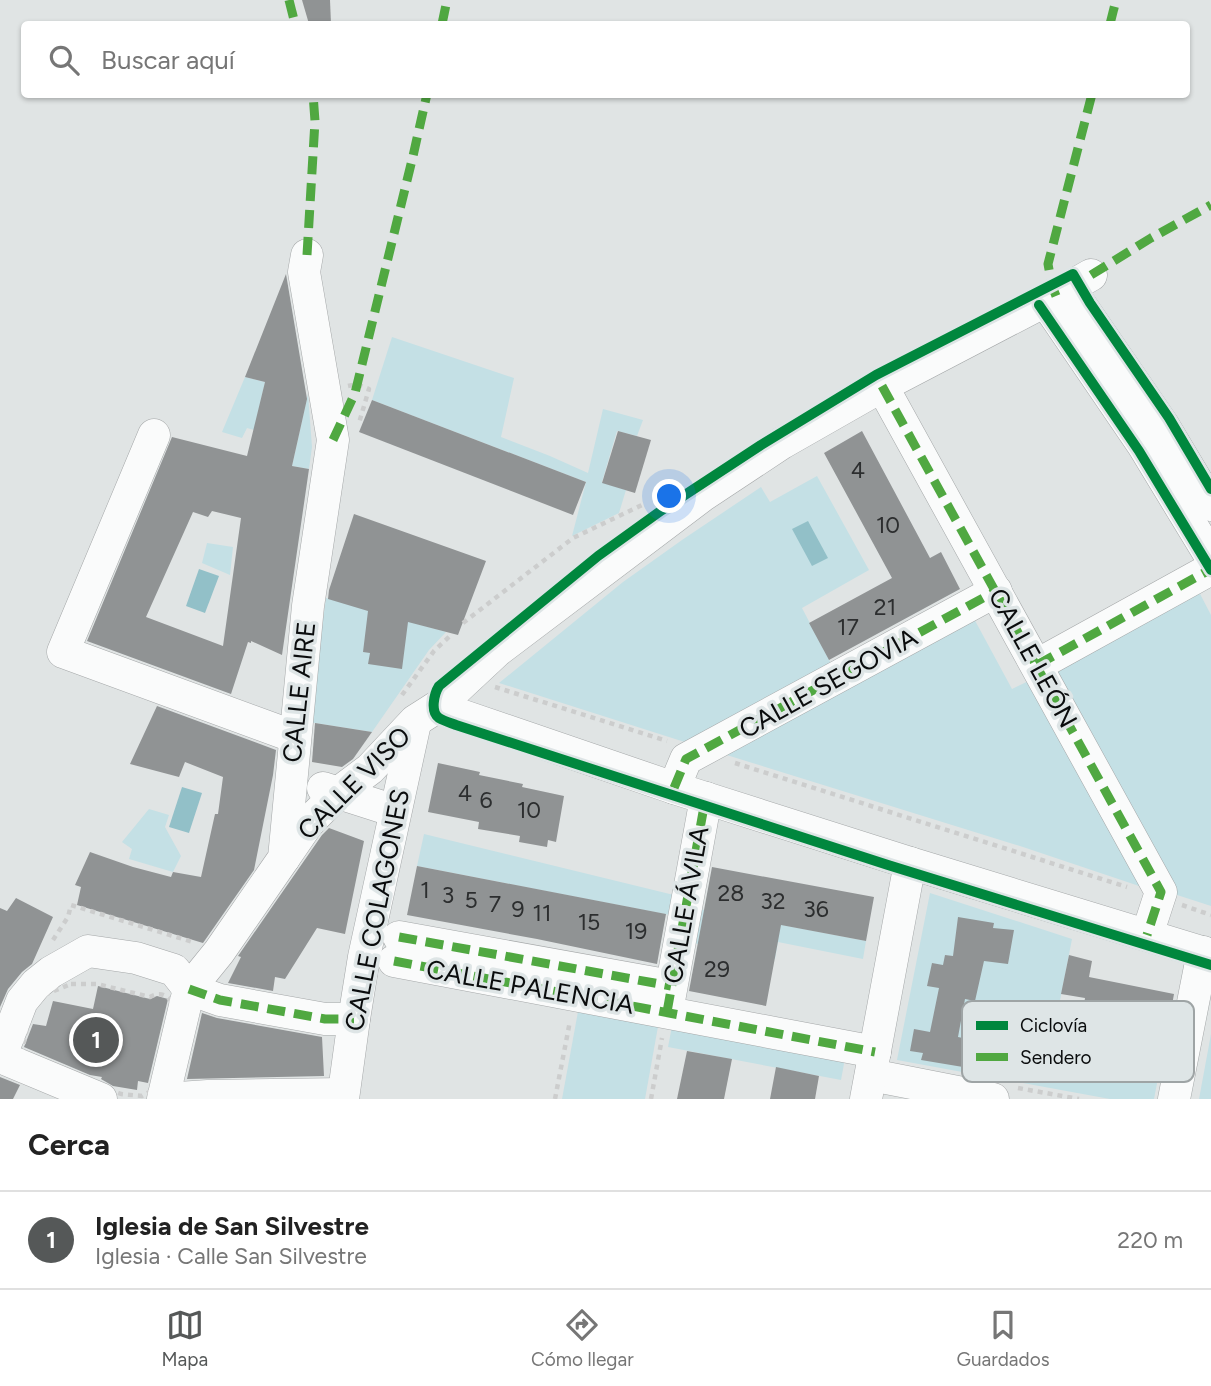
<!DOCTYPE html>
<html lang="es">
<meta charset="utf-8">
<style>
:root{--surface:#fff;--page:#f2f2f2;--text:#222;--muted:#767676;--line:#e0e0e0;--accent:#555858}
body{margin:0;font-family:Figtree,sans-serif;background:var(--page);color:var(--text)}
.you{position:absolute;left:670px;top:497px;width:24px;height:24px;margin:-18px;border:5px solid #fff;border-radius:50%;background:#1a73e8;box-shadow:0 0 0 10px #1a73e833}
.badge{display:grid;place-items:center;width:46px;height:46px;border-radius:50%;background:var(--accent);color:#fff;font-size:23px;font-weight:700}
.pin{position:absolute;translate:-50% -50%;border:4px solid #fff;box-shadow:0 2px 7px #0006}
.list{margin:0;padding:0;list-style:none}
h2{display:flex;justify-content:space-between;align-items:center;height:91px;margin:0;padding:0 28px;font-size:30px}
h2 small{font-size:23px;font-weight:400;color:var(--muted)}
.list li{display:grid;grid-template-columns:46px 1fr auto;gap:21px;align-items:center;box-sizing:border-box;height:98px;padding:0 28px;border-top:2px solid var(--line)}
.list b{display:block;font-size:26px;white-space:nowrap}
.list p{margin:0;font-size:23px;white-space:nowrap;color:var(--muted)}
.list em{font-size:23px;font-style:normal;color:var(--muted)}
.icon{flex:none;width:38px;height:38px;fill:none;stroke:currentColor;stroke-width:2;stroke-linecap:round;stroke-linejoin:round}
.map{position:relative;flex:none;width:1211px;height:1099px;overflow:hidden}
.search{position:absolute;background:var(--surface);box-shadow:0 2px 5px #0004;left:21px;right:21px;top:21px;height:77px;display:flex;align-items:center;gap:18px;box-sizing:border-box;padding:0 24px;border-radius:7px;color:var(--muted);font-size:26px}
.sheet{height:189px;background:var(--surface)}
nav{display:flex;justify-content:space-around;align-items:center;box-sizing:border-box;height:98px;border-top:2px solid var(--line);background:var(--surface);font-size:19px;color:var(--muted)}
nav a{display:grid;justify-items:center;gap:4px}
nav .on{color:var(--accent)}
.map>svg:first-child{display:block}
.green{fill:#c4e0e5}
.water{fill:#92c0c8}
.building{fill:#909394;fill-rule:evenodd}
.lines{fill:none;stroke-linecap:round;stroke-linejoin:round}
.minor-casing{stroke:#a4a7a8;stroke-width:33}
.path{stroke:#cccdcd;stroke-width:4.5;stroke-dasharray:5 5;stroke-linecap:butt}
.minor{stroke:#fafbfb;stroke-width:32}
.quiet{stroke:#50a841;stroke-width:9;stroke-dasharray:18 9;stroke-linecap:butt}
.cycleway-casing{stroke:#dee5e6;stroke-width:15}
.cycleway{stroke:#00873e;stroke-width:10}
.labels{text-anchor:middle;stroke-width:7;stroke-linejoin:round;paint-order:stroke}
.number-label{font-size:23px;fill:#2c2e2f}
.street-label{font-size:26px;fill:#0a0c0d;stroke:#dee5e6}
.key{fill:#dee5e6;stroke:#9ea4a5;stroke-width:2}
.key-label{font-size:19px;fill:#0a0c0d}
</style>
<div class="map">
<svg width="1211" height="1099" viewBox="0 0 1211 1099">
<rect width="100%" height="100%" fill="#e0e4e4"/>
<g class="green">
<polygon points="392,337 514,378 501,437 550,456 588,473 603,409 643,420 637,436 617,431 602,482 626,490 619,513 572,536 586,482 372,400"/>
<polygon points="245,377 265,382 254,430 247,428 242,438 222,432"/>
<polygon points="308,394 312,447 309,469 292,466"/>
<polygon points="817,476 869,570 802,608 835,671 694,745 499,683 623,582 682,540 761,487 770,502"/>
<polygon points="207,543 233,547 230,575 202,563"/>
<polygon points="1198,590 1211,615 1211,906 1174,894 1052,668"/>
<polygon points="326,598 446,632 429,650 372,732 309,722"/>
<polygon points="972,615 1012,689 1037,677 1151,890 1023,847 717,752"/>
<polygon points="149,809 169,815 165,827 181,856 173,872 129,859 132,849 122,842"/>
<polygon points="424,834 678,896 675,916 417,866"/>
<polygon points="930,893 1072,939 1057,1016 1081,1021 1079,1031 1164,1047 1154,1099 1110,1099 897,1060"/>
<polygon points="694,908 866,941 863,959 778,942 775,959 688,942"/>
<polygon points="579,1006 659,1021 645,1099 562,1099"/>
<polygon points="673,1021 846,1053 841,1080 668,1047"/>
<polygon points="1211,1034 1211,1099 1199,1099"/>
</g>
<g class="water">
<polygon points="808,521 828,558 812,566 792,529"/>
<polygon points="199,569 219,576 205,613 186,606"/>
<polygon points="182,787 202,793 189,833 169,827"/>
</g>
<g class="building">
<polygon points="302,0 330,0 331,24 309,24"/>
<path d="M286,274L307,399L292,466L309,469L282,655L251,641V643L248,642L231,694L87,641L172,437L247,456L265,382L245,377ZM212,511L241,518L223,646L146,617L193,512L208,517Z"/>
<polygon points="372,400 586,482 573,515 359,432"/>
<polygon points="618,431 651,440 635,493 602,483"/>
<polygon points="862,431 930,558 941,552 960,589 829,660 809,623 892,578 824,453"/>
<polygon points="354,514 486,561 458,635 408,622 402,669 368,664 370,653 363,652 368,611 328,599 329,590"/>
<polygon points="157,706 276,750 273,775 254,870 203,943 77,905 81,887 75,885 90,852 133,867 171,877 173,872 201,877 215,814 218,814 223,777 185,762 179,777 130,764"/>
<polygon points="315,723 372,732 353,759 342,767 312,762"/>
<polygon points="438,763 480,772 479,775 523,784 522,787 564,796 556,842 548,840 547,847 519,842 520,836 478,829 479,822 428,812"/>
<polygon points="329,828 364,841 345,934 317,928 285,979 275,977 273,991 228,983 241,957 238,956 322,835"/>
<polygon points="417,866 666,914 657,964 537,939 407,915"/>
<polygon points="712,867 874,897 866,941 781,925 766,1006 689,991"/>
<polygon points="16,898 53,917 32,964 22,972 8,989 0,1007 0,908 7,911"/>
<polygon points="958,917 994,923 993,928 1014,930 1008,964 984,961 975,1001 965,999 958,1037 968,1039 963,1067 921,1060 923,1053 910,1051 914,1029 930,1032 939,988 927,986 932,963 943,965 945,955 953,956"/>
<polygon points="1069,955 1092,961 1089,977 1174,994 1167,1033 1082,1017 1085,998 1061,994"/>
<polygon points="98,986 150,999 157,996 168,999 148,1083 138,1081 137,1090 113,1086 101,1079 102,1077 90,1075 24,1047 33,1024 46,1026 53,1001 93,1009"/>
<polygon points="202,1013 217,1018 322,1037 324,1076 187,1079"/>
<polygon points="687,1051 732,1059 724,1099 677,1099"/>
<polygon points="776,1067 819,1076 815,1099 770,1099"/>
<polygon points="0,1077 20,1085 13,1099 0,1099"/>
</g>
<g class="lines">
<g class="minor-casing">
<g id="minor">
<polyline points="1069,288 1163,425 1211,505"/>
<polyline points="1045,301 1143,445 1211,557"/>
<polyline points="882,386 1161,892 1147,935"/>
<polyline points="154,435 63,652 295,737"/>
<polyline points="1037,665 1211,569"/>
<polyline points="437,707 674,788 910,863 1211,955"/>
<polyline points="323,788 395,811"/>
<polyline points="674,788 686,759 996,591"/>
<polyline points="284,858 308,823 338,793 370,769 415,721 437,707 497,651 702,496 782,443 882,386 1045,301 1091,275"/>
<polyline points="399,937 671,986"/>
<polyline points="394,961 875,1052"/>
<polyline points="189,989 220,1000 325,1019 354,1019"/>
<polyline points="668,1006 706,798"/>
<polyline points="0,1057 101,1099"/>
<polyline points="0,1058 22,1001 36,984 51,972 88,951 136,958 174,970 189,989"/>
<polyline points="871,1075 993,1099"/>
<polyline points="163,1099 189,989 219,952 284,858 308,606 333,440 304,272 307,255"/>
<polyline points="164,1099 208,1096 343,1094"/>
<polyline points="343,1099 354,1019 364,957 415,723"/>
<polyline points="866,1099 910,863"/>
<polyline points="1174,1099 1203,952"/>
</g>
</g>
<g class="path">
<polyline points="348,386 357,384 369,389 359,423"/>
<polyline points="463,623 573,538 642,505"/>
<polyline points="495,687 667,741"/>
<polyline points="402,695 434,651 452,634"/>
<polyline points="735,763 1127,887"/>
<polyline points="1182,905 1211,915"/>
<polyline points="53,940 68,917 71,905 193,942"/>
<path d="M71,984H97L150,997C162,990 170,997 175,1008L158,1085L153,1090L142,1096L121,1094L25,1059L22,1051L29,1019L26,1010L28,1006L34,999Z"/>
<polyline points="1018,1088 1079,1099"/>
<polyline points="555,1099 570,1021"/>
<polyline points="651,1099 662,1038"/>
</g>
<use href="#minor" class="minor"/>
<g class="quiet">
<polyline points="289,0 295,24"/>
<polyline points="442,24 447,0"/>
<polyline points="1110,24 1116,0"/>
<polyline points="307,255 315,121 313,94"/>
<polyline points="1091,275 1151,238 1211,205"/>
<polyline points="1056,296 1052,286 1048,264 1092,94"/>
<polyline points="882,386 1161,892 1147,935"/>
<polyline points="333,440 355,393 413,156 427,94"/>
<polyline points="1037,665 1211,569"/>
<polyline points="674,788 686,759 996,591"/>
<polyline points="399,937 671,986"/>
<polyline points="394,961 875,1052"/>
<polyline points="189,989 220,1000 325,1019 354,1019"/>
<polyline points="667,1012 705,801"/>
</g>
<g class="cycleway-casing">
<g id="cycleway">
<polyline points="1039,305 1139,451 1211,570"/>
<path d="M1211,489L1169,418L1090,303L1073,274L876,375L761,445L662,510L598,556L439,686C434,694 430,712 439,718C444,721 451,723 456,725L888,865L1211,965"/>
</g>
</g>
<use href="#cycleway" class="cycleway"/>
</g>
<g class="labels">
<g class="number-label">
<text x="858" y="478">4</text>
<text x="888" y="533">10</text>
<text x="885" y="615">21</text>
<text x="848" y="635">17</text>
<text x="465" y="801">4</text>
<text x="486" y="808">6</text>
<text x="529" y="818">10</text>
<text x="425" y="898">1</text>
<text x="731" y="901">28</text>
<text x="448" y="903">3</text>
<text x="471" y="908">5</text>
<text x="773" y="909">32</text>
<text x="495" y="912">7</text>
<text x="518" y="917">9</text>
<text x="816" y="917">36</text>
<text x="542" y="921">11</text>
<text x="589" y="930">15</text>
<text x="636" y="939">19</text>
<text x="717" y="977">29</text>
</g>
<g class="street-label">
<text transform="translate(1033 658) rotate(61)" y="9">CALLE LEÓN</text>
<text transform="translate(828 683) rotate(-29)" y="9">CALLE SEGOVIA</text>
<text transform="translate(299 692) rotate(-84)" y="9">CALLE AIRE</text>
<text transform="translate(354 783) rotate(-45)" y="9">CALLE VISO</text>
<text transform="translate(686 905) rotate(-80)" y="9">CALLE ÁVILA</text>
<text transform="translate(377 910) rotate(-79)" y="9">CALLE COLAGONES</text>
<text transform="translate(530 987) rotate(10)" y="9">CALLE PALENCIA</text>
</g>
</g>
<rect x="962" y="1001" width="232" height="81" rx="10" class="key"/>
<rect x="976" y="1021" width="32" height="9" fill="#00873e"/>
<rect x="976" y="1053" width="32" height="8" fill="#50a841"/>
<g class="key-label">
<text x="1020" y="1032">Ciclovía</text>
<text x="1020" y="1064">Sendero</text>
</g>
</svg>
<div class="you"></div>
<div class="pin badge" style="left:96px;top:1040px">1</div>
<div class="search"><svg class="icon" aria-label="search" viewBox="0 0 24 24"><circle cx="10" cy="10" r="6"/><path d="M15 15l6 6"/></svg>Buscar aquí</div>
</div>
<section class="sheet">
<h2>Cerca<small></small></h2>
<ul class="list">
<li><span class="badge">1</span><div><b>Iglesia de San Silvestre</b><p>Iglesia · Calle San Silvestre</p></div><em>220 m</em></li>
</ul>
</section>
<nav>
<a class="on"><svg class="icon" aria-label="map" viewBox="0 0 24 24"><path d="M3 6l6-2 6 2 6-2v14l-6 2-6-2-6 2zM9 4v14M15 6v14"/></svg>Mapa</a>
<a><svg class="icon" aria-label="directions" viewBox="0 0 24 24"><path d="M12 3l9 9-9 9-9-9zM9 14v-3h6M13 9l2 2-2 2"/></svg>Cómo llegar</a>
<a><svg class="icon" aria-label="saved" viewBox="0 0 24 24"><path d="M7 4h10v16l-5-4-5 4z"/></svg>Guardados</a>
</nav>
